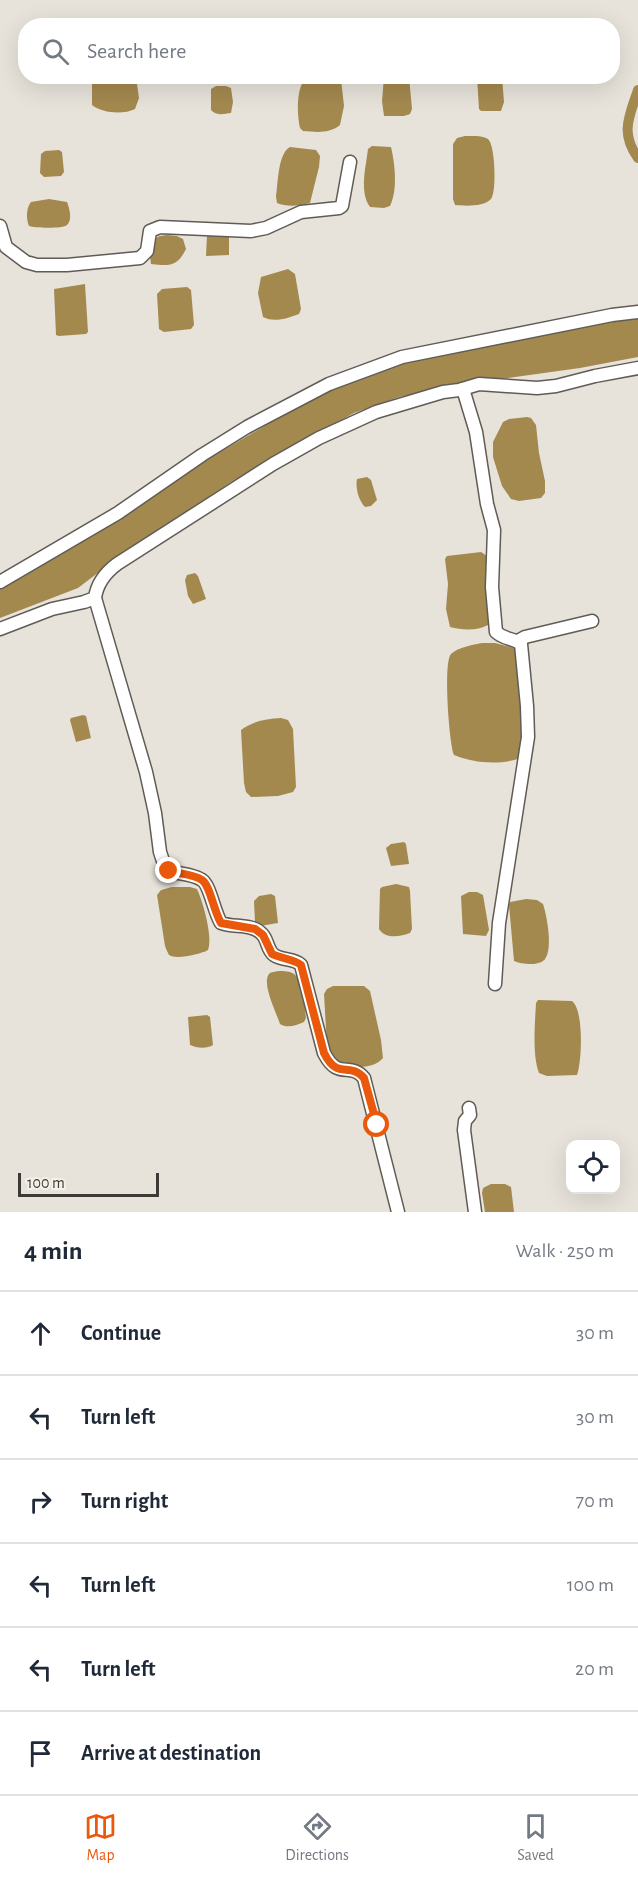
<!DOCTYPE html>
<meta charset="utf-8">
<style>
:root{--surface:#fff;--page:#f2f2f3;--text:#1f2937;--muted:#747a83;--line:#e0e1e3;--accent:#ea580c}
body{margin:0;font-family:"Alegreya Sans",sans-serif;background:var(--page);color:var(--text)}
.controls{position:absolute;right:18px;bottom:18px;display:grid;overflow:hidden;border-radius:12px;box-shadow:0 6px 24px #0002}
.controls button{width:54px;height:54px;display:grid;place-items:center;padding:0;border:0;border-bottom:2px solid var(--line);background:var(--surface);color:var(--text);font:30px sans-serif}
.scale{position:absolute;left:18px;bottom:15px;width:141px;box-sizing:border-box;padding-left:6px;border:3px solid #3c3a37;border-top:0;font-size:16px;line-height:21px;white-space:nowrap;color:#3c3a37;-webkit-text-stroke:4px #f5f1e8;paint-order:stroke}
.stop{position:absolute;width:18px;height:18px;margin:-14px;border:4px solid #ea580c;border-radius:50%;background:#fff}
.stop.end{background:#ea580c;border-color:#fff;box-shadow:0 2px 6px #0008}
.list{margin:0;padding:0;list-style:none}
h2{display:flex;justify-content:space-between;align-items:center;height:78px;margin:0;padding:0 24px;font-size:26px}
h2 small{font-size:20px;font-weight:400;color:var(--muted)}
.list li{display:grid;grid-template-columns:39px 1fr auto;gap:18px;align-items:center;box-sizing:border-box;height:84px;padding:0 24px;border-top:2px solid var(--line)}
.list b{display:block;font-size:22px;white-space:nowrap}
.list em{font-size:20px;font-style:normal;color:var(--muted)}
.icon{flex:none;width:33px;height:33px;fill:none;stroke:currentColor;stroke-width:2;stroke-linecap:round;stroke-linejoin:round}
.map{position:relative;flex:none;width:638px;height:1212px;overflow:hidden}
.search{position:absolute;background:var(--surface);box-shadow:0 6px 24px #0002;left:18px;right:18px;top:18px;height:66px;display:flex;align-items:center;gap:15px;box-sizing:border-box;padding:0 21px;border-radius:24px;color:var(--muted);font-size:22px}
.sheet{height:582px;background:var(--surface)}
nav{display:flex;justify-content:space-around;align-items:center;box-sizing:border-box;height:84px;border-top:2px solid var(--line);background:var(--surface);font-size:16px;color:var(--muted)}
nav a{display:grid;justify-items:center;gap:3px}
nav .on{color:var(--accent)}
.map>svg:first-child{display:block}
.water{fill:#a4894f}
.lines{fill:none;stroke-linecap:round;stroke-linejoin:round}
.canal{stroke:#a4894f;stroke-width:10}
.minor-casing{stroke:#605c55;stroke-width:15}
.minor{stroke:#fff;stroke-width:12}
.route{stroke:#ea580c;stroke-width:8}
</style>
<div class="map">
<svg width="638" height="1212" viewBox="0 0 638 1212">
<rect width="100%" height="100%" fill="#e7e3db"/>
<g class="water">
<path d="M306,76L339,77L341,79L344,106L340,125C329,134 316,132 303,131L300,128C297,112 296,90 306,76Z"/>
<path d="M92,77H136L139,98L135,109C123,115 102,113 92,105Z"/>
<polygon points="384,77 409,77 412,109 410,114 404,116 384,116 382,101"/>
<polygon points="477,77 502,77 504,102 501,111 481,111 479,109"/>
<path d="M216,86H226L231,88L233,102L231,113C224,114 216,116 211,110V89Z"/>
<path d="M465,136C471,136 482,135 488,139C495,144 497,192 491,199C484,207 465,206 455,205L453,199V144L457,138Z"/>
<path d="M372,146L391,147C395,164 398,190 390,206L384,208L370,207C359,192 366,166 368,149Z"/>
<path d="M290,147L316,150L320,156L319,167L310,203C300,206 286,207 277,203L276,197C278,183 278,153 290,147Z"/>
<polygon points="59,150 62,152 64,172 61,176 44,177 40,173 41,154 45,151"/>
<path d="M49,199L67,202C69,207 73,220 67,225C63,229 34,228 29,226C26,219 26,208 31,202Z"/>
<path d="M168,235L177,236L183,239L186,249C177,267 170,266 151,264L150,256C158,243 148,236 168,235Z"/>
<polygon points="207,235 229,235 229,255 206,256"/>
<path d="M288,269L295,274L301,309L299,314C288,318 275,323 263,317L258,293L261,277Z"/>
<polygon points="85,284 88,332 86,334 59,336 56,335 54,289"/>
<polygon points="187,287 191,290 194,325 191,329 164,332 159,329 157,294 162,289"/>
<polygon points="638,315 638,357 580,368 459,385 399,397 354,413 231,482 124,553 78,588 0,618 0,581 343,380 435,350"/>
<polygon points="527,417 531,418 536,425 539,453 545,481 545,493 541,498 519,501 511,499 502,486 497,470 493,457 493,442 503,422 509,419"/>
<path d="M367,477L371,480L377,500L371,506L365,507C359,501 355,488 357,479Z"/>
<path d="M481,552L487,556L488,561V625C477,631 462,630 450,627L446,609L448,584L445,559L447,556Z"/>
<polygon points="195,573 198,576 206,599 193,604 188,596 185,580 187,575"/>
<path d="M482,643H495L514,648L516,652C520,682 529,732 518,759C497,765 474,763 454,755C449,743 443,662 451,654C459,647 472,645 482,643Z"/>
<polygon points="83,715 86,716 91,738 76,742 70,720 71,718"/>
<path d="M281,718L288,720L293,729L296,787L293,792L278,796L251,797L246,792L244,783L241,730C253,721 266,719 281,718Z"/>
<polygon points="404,842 406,844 409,864 391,866 386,848 391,844"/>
<path d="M396,884L409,887L410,891L412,929L410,933C400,937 385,939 379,929L380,889L382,887Z"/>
<path d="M172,887H190L197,889C203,902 213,937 208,950C201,954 176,960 169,955C168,953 166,949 165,946L157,895L161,890Z"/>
<polygon points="469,892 477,892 483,895 489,930 486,936 463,934 461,896"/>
<polygon points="271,894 275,896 278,923 260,926 255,922 254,901 259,896"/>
<path d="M526,899L537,900L543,904C547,916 554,953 543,961C536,966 521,964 514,961L509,905L510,902Z"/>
<path d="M279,971C284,971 290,971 294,974C302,979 305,1008 306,1018L304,1022C297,1025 287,1029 280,1024C277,1014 260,981 270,973C272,972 277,971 279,971Z"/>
<path d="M333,986H364L370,991L381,1040L383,1058C372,1071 349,1067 334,1063L327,1046L324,994L327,989Z"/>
<path d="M538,1000L572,1001C584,1010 582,1061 577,1075L547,1076L539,1073C532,1055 535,1023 536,1003Z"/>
<path d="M207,1015L210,1017L213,1045C207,1049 196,1048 190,1045L188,1017Z"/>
<polygon points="491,1184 505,1184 511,1187 514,1212 485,1212 482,1193 483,1188"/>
</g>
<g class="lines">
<path class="canal" d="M638,90C629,117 620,133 638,158"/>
<g class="minor-casing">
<g id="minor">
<polyline points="0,226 6,247 26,262 37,265 67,265 140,258 147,251 150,231 160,227 251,231 266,228 301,212 339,208 342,206 350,162"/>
<path d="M463,389L476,432L487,504L494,530L492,587L496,632C505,640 513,638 521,644L527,706L528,737L499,923L495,984"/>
<polyline points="0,582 118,513 202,455 247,427 329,384 402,357 612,315 638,312"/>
<path d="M95,598L146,772L155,813L160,852L164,864L169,871C179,874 193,874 202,880C210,885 214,912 221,923C234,928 252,923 262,934C268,940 267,950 274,955C283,961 294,958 301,965L324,1053C338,1081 350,1061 364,1078L398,1212"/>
<path d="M0,629L52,609L84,602L95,598C97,583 105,573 117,564L273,464L319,438L376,412L443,392L459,390L479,384L537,388L556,386L595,376L638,368"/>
<polyline points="518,641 525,637 592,621"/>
<polyline points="469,1108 470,1115 465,1121 464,1130 475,1212"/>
</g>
</g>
<use href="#minor" class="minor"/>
</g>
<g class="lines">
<path class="route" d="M169,871C179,874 193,874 202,880C210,885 214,912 221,923L255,929L263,935L272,954C280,958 296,960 301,965L324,1053C338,1081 349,1061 364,1078L377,1125"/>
</g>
</svg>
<div class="controls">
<button><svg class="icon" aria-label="locate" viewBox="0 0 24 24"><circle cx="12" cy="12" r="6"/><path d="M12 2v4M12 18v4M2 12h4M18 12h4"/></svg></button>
</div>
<div class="scale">100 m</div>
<div class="stop" style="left:377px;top:1125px"></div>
<div class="stop end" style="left:169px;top:871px"></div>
<div class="search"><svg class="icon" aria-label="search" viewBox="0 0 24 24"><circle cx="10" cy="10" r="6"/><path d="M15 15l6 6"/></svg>Search here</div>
</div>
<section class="sheet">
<h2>4 min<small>Walk · 250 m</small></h2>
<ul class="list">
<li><svg class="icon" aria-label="ahead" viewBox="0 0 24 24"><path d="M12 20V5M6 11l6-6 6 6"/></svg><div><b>Continue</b></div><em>30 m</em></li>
<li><svg class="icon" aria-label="left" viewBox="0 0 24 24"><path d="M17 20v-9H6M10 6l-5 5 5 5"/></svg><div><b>Turn left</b></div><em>30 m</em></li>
<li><svg class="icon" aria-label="right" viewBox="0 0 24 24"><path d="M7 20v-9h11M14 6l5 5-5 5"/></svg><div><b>Turn right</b></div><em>70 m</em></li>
<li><svg class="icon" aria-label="left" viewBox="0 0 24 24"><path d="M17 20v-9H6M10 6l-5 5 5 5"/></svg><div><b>Turn left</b></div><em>100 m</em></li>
<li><svg class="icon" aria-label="left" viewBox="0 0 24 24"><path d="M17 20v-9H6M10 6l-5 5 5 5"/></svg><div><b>Turn left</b></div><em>20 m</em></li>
<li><svg class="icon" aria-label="arrive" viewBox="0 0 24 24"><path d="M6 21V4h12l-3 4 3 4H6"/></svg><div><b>Arrive at destination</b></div></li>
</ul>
</section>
<nav>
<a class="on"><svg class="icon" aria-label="map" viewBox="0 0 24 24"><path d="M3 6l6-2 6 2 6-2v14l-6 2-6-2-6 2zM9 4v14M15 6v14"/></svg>Map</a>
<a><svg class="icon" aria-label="directions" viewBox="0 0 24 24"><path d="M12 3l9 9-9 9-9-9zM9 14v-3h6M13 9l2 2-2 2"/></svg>Directions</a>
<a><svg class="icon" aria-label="saved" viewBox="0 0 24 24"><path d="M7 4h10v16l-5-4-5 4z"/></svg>Saved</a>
</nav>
